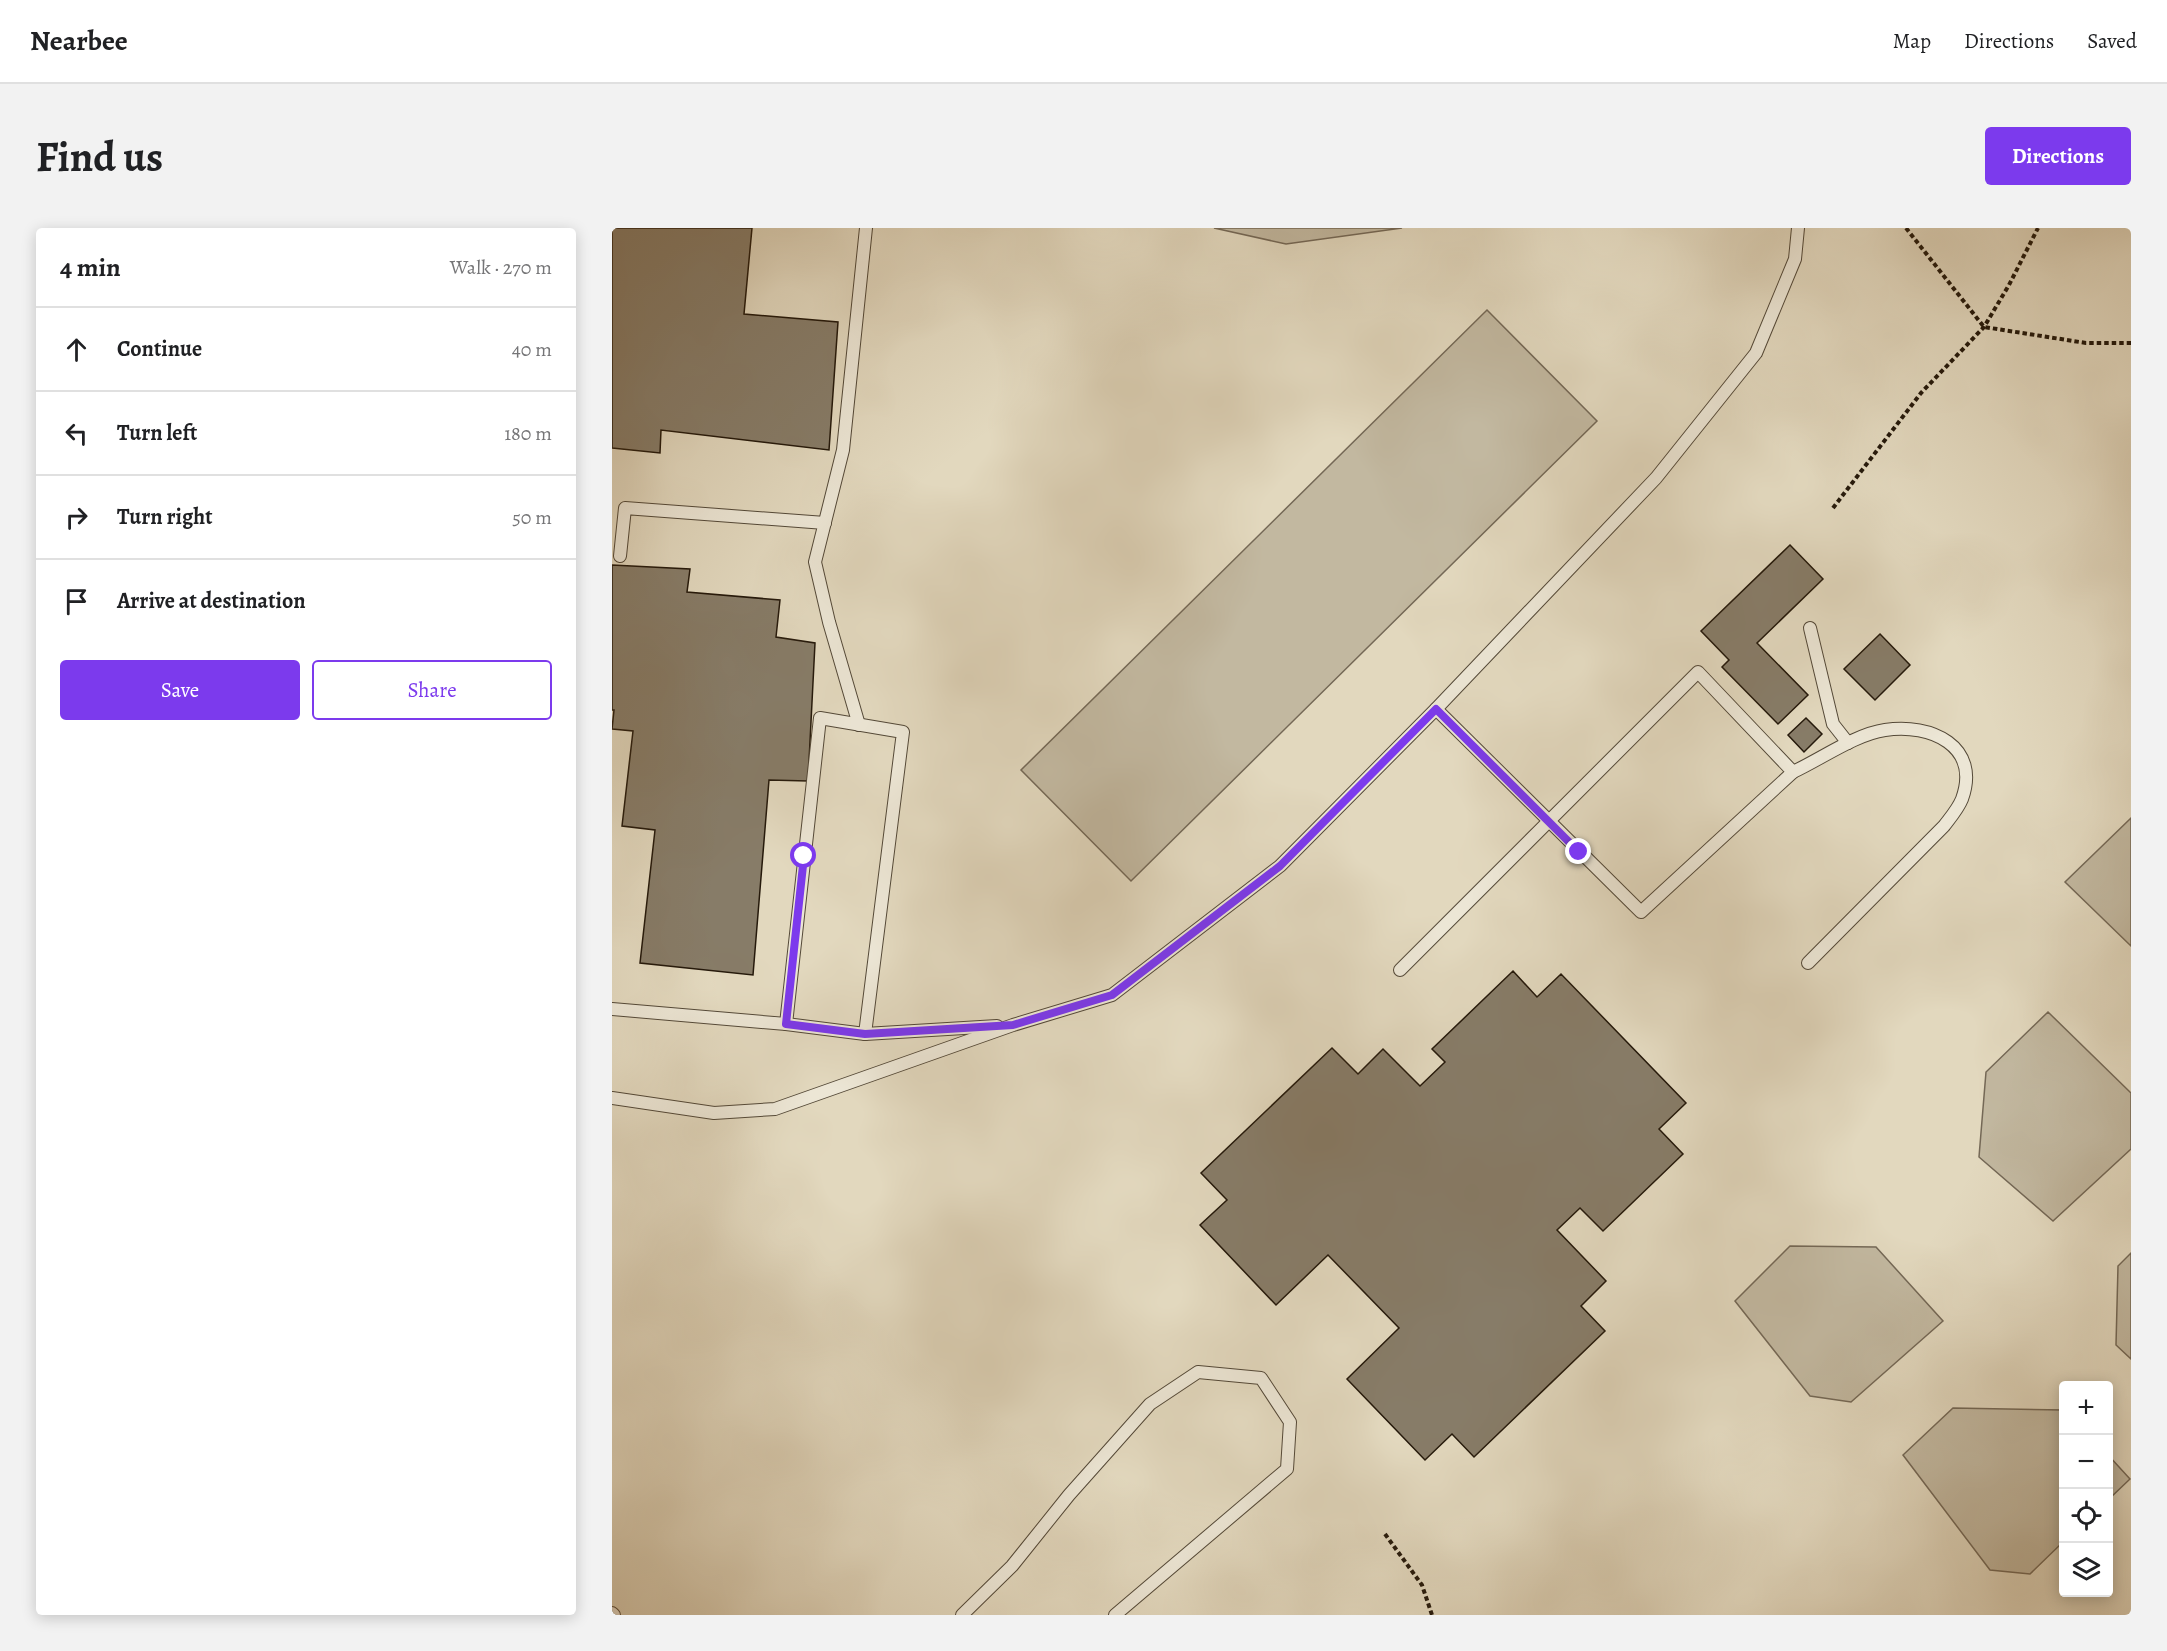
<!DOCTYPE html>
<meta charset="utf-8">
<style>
:root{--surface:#fff;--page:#f2f2f2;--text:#202124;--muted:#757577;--line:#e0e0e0;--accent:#7c3aed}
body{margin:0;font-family:Alegreya,serif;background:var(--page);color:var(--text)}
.controls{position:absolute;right:18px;bottom:18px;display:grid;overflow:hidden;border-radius:6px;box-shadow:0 3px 15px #0003}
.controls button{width:54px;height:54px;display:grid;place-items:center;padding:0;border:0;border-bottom:2px solid var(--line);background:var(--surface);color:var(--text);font:30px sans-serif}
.stop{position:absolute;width:18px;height:18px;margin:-14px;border:4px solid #7c3aed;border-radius:50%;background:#fff}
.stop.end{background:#7c3aed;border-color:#fff;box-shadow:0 2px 6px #0008}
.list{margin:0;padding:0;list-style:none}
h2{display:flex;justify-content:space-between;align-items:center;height:78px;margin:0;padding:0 24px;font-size:26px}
h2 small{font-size:20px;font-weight:400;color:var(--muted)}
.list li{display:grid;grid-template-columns:39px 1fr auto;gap:18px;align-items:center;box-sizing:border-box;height:84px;padding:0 24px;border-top:2px solid var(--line)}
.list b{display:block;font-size:22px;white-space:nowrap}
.list em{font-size:20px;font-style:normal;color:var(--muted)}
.actions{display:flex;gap:12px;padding:18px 24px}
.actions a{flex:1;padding:14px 0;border:2px solid var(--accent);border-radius:6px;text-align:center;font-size:21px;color:var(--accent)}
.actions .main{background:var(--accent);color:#fff}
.icon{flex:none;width:33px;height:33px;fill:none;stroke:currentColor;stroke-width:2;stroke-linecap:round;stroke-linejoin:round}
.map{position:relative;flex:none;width:1519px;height:1387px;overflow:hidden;border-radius:6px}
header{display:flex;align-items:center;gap:36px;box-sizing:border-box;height:84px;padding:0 30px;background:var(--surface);border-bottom:2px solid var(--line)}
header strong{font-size:28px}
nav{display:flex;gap:33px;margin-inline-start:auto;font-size:21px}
.intro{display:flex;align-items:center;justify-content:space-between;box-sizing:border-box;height:144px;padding:0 36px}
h1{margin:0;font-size:42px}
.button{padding:15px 27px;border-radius:6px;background:var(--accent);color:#fff;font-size:21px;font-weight:700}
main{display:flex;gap:36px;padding:0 36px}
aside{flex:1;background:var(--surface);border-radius:6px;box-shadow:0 3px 15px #0003}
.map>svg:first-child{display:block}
.green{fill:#c2b8a0;stroke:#746856;stroke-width:1.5}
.building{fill:#877c68;stroke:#25190b;stroke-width:1.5}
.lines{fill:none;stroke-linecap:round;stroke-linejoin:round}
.service-casing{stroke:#544938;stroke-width:14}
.path{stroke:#25190b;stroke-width:4;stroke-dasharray:4.5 3;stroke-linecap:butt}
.service{stroke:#ece6d5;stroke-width:12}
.route{stroke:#7c3aed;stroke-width:8}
</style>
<header>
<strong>Nearbee</strong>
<nav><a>Map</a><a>Directions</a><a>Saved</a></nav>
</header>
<div class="intro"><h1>Find us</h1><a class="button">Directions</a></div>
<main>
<aside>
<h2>4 min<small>Walk · 270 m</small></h2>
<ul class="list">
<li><svg class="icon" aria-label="ahead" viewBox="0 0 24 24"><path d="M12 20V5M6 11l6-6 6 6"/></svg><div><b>Continue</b></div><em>40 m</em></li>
<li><svg class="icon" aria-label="left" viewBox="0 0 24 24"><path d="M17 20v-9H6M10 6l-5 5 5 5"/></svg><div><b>Turn left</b></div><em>180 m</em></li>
<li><svg class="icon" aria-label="right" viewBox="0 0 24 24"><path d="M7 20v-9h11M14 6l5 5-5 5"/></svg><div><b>Turn right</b></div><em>50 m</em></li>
<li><svg class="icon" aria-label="arrive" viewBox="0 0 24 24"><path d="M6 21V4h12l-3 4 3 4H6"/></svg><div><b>Arrive at destination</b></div></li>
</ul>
<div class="actions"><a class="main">Save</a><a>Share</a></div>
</aside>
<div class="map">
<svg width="1519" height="1387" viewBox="0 0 1519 1387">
<rect width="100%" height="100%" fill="#e2d8be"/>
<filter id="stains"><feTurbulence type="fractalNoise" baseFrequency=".00333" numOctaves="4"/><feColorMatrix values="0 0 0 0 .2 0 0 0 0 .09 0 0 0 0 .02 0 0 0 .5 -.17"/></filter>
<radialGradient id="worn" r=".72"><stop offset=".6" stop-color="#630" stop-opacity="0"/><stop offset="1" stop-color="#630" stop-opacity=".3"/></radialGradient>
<g class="green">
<polygon points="602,0 790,0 674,16"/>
<polygon points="875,82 985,193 519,653 409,542"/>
<polygon points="1519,590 1519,718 1453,654"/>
<polygon points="1436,784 1519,865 1519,921 1441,993 1367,929 1374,844"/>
<polygon points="1178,1018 1264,1019 1331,1093 1239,1174 1198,1168 1123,1073"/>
<polygon points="1519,1025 1519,1131 1504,1117 1506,1038"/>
<polygon points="1341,1180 1451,1182 1451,1314 1418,1346 1378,1342 1291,1227"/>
<polygon points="1497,1228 1518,1251 1497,1271"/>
</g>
<g class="building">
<polygon points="0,0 140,0 132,86 226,94 217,222 49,202 48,225 0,220"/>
<polygon points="1178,317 1211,351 1145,415 1196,467 1166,496 1110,439 1117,432 1089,403"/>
<polygon points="0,337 78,341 75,364 168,372 164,409 203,415 196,553 157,552 141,747 28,735 43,602 10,598 21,503 0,501 2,482 0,482"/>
<polygon points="1268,406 1298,437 1263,472 1232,441"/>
<polygon points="1194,490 1210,506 1192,524 1176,507"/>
<polygon points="901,743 925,769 949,746 1074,875 1047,901 1071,926 991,1003 968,980 945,1002 994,1053 969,1078 993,1103 862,1229 840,1206 813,1232 735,1151 787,1100 716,1027 664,1077 588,997 615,972 589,945 720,820 746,846 771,821 808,858 833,834 820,821"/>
</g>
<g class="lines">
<g class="service-casing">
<g id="service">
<polyline points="8,328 13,280 213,295"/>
<polyline points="1198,400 1221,496 1236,515"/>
<polyline points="247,497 217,394 203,334 231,222 254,0"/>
<path d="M1181,544C1209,531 1244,506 1273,502C1319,495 1369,518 1350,571C1346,581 1338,590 1332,598L1196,735"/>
<polyline points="788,742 1086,444 1181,544 1029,684 824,481"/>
<polyline points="0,781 174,796 253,806 385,798"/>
<polyline points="174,796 208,490 291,504 253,806"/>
<polyline points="0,870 102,885 163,881 401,797 500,767 668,638 824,481 1044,250 1144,125 1183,31 1186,0"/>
<polyline points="0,1385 2,1387"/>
<polyline points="350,1387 400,1338 457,1267 538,1176 586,1144 649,1150 678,1194 675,1241 503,1387"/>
</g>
</g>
<g class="path">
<polyline points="1294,0 1372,99 1474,115 1519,115"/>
<polyline points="1221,280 1309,165 1372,99 1397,57 1426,0"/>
<polyline points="773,1306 810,1357 820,1387"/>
</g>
<use href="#service" class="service"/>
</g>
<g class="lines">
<polyline class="route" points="192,628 174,796 253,806 401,797 500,767 668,638 824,481 967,624"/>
</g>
<rect width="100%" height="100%" filter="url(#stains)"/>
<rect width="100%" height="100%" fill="url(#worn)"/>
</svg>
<div class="controls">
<button>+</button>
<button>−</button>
<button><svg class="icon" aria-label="locate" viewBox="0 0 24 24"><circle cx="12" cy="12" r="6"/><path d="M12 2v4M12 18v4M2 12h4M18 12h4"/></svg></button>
<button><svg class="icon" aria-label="layers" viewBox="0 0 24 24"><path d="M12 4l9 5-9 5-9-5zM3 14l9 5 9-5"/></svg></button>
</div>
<div class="stop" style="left:192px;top:628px"></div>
<div class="stop end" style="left:967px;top:624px"></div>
</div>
</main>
